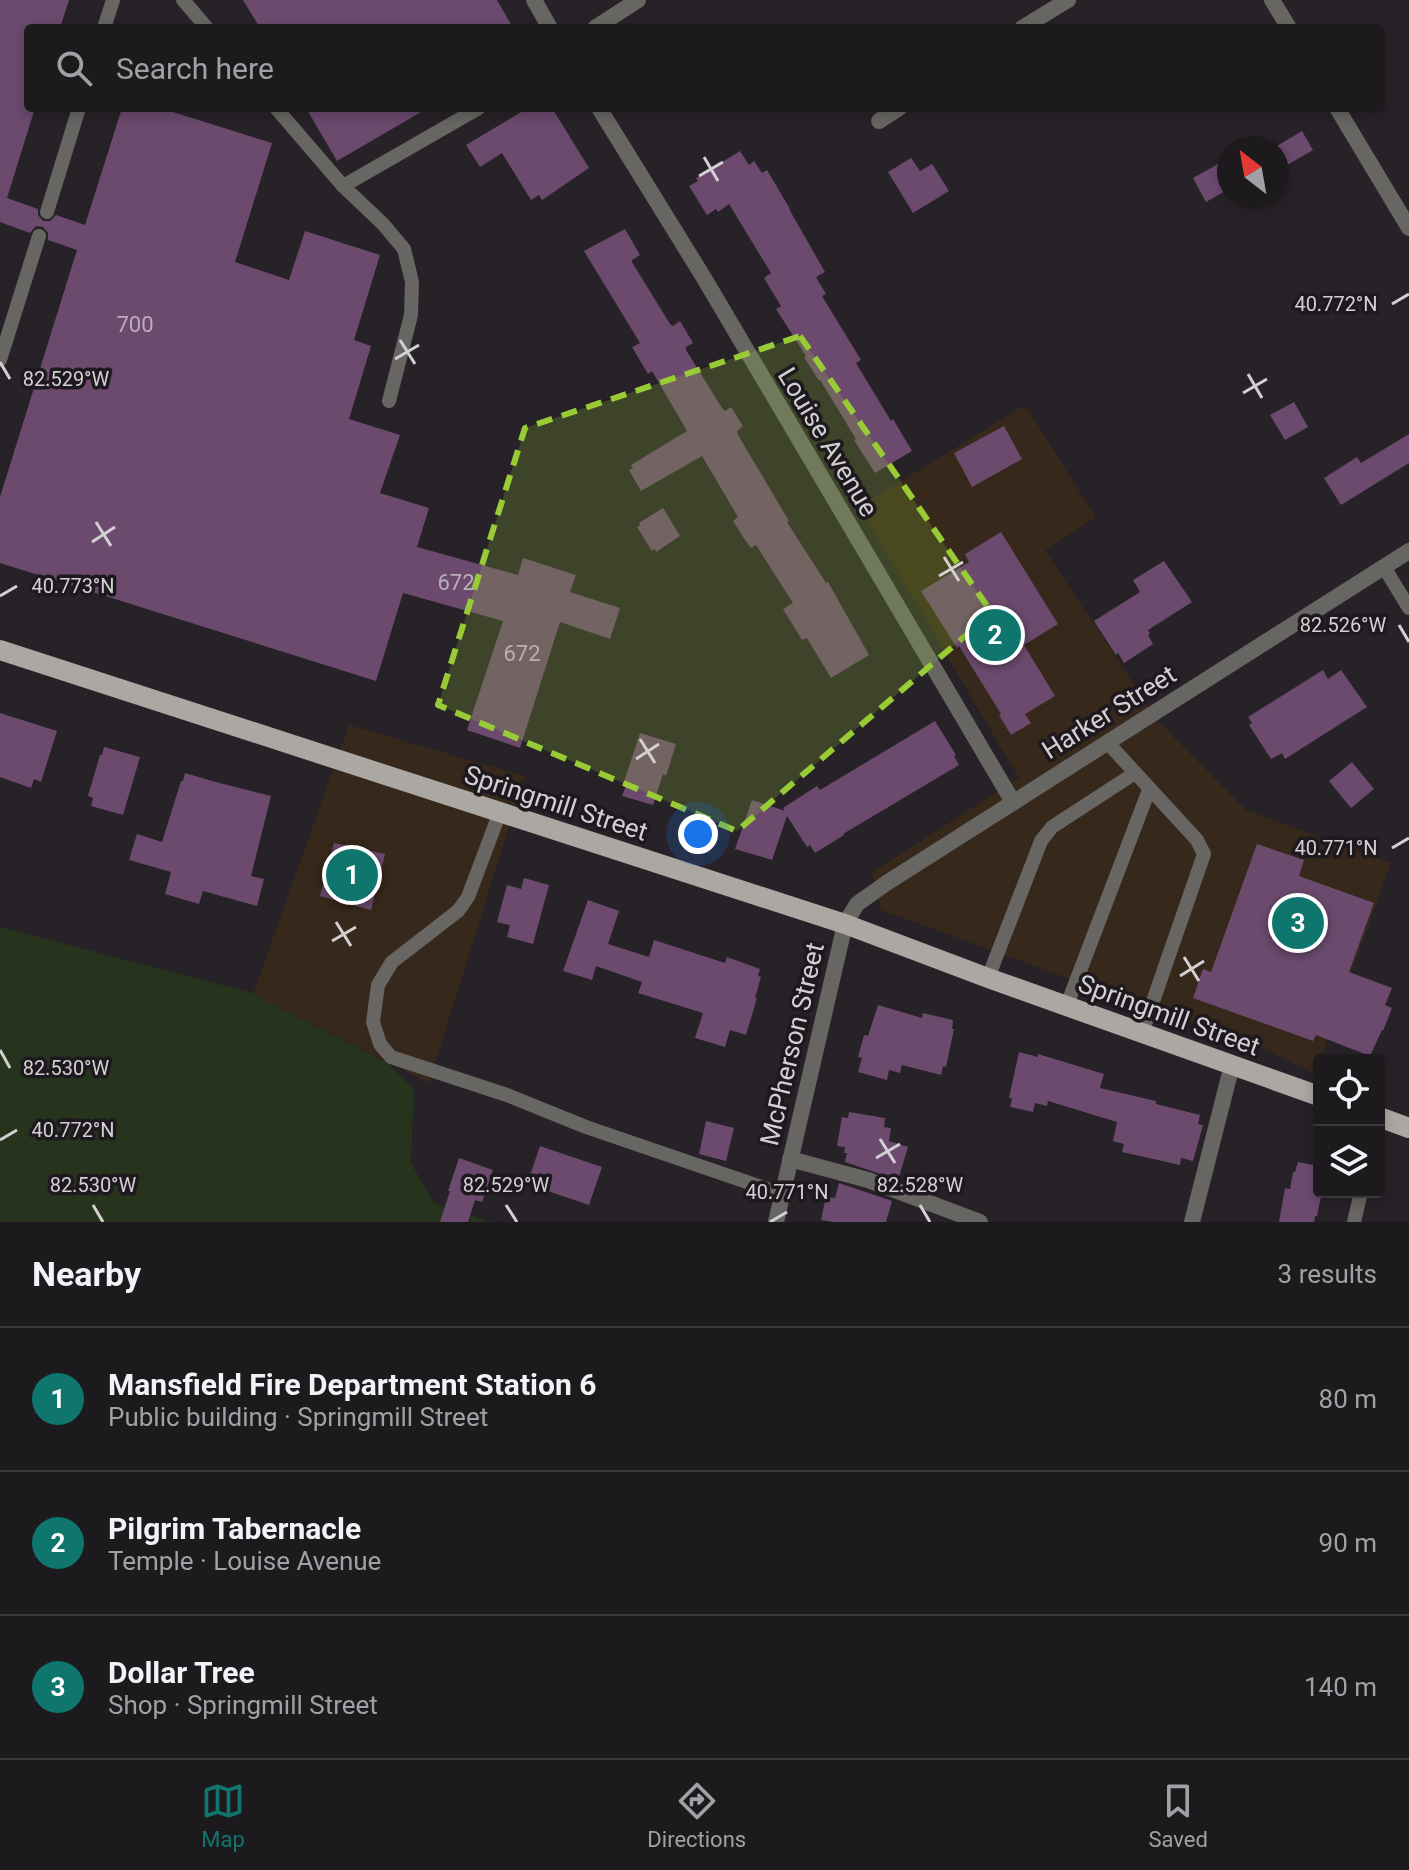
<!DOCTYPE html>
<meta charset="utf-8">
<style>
:root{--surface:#1d1a1d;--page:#2a272a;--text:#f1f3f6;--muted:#a0a1a4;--line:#3b383b;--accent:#0f766e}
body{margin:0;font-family:Roboto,sans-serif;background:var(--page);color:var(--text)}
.controls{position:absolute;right:24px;bottom:24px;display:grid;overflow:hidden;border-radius:8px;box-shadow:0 4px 12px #0003}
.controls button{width:72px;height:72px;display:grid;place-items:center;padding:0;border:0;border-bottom:2px solid var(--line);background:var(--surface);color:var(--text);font:40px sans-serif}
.compass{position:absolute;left:1217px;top:136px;width:72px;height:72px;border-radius:50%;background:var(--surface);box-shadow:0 4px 12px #0003;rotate:329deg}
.you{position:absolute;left:698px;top:834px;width:28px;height:28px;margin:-20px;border:6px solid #fff;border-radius:50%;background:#1a73e8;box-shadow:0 0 0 12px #1a73e833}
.badge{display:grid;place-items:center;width:52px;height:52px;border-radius:50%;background:var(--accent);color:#fff;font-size:26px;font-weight:700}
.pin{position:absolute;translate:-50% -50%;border:4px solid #fff;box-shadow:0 2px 8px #0006}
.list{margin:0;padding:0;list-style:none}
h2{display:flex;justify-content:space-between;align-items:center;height:104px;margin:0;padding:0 32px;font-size:34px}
h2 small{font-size:26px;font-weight:400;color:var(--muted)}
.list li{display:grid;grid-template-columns:52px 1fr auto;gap:24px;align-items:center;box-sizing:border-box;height:144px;padding:0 32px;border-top:2px solid var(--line)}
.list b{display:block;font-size:30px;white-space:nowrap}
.list p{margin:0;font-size:26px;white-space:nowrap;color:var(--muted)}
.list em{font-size:26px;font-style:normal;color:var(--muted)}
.icon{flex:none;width:44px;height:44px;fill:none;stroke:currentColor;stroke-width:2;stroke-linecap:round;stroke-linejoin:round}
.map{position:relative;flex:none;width:1409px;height:1222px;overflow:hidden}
.search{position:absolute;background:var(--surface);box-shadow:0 4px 12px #0003;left:24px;right:24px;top:24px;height:88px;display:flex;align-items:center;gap:20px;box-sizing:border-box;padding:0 28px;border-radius:8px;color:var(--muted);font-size:30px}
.sheet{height:536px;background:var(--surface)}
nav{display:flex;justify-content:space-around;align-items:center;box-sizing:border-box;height:112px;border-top:2px solid var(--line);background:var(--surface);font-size:22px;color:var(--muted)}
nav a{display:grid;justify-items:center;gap:4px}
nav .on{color:var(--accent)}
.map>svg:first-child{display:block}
.commercial{fill:#36281b}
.green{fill:#26331d}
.building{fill:#6b4a6e}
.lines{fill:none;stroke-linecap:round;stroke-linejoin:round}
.service{stroke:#676663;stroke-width:14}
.minor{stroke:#676663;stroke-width:16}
.tertiary{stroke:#676663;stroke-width:16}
.primary{stroke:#aba7a2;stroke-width:20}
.marked{fill:#98cb36;fill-opacity:0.2;stroke:#98cb36;stroke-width:6;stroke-dasharray:16 10;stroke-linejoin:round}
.ticks{fill:none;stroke:#d3d0d3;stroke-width:3}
.labels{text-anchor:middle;stroke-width:7;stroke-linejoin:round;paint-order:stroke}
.number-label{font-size:22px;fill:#b9aeba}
.street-label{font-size:26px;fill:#d3d0d3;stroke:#1d191e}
.ticks-label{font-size:20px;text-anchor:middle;fill:#d3d0d3;stroke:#1d191e;stroke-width:7;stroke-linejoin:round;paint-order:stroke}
</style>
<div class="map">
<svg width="1409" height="1222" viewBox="0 0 1409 1222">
<rect width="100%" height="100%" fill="#272227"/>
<g class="commercial">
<polygon points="1025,405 1096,517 1045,550 1159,722 1246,810 1391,863 1315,1074 1271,1052 881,910 872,872 1019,778 859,507"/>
<polygon points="349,725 525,776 429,1083 253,994"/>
</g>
<polygon class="green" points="0,927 249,992 388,1063 414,1090 411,1163 434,1203 491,1222 0,1222"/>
<g class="building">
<polygon points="0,0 69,0 60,28 28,28 28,108 35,108 7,198 38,209 38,215 43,221 50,221 56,215 85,225 122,108 160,108 272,143 235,262 289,280 305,231 380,255 354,340 371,346 349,419 400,435 380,493 429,508 417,547 518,575 523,558 576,575 570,592 620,608 610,639 560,622 520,748 467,730 503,621 403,593 376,681 0,563 0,497 77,250 48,240 48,233 43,227 36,226 30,233 0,222"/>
<polygon points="243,0 497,0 513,28 260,28"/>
<polygon points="306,108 428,108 337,161"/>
<polygon points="528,108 552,108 589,168 542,200 539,195 531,200 502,153 480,167 466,145"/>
<polygon points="1302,131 1313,150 1277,171 1277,146"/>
<polygon points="740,151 749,165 754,161 762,173 767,170 790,209 789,209 825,272 816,277 826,294 822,296 861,360 856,363 891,421 893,419 912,451 875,473 854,440 856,439 820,380 819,381 804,357 806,356 776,309 781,306 764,278 771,273 729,204 718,212 716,209 707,215 689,186 698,181 696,178"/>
<polygon points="911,158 920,171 932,164 949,191 913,213 888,172"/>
<polygon points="1218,164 1229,183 1229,189 1206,202 1193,178"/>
<polygon points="625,229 640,255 632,260 632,262 670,324 673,326 680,321 693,343 686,347 686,350 722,408 725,411 731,407 743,426 737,431 738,435 789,521 787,522 826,583 828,582 869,655 831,678 807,638 802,640 783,609 793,603 756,545 751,548 745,540 733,521 738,517 702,456 641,491 629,470 633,468 631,465 687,431 652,371 648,374 632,347 640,343 584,251"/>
<polygon points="1294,402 1308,427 1285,440 1270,415"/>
<polygon points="1004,426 1022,459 972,487 954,453"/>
<polygon points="1409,434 1409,463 1341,505 1324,478 1357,457 1361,463"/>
<polygon points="663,508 680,536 656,552 655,549 652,551 637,527 640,525 639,523"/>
<polygon points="1001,532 1058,624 1024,645 1055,696 1025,714 1031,723 1011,735 999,715 1001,714 959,646 957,648 921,591 969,562 965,554"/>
<polygon points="1164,561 1192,602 1148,630 1150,634 1148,635 1153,644 1124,663 1118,653 1116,655 1094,621 1140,592 1133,580"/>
<polygon points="1323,670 1328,679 1341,670 1367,707 1285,759 1282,753 1271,759 1249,725 1252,723 1248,717"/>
<polygon points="0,713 57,731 41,782 34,779 31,788 0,777"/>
<polygon points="935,721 956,755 954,756 959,765 843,834 844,835 815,853 810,845 807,847 787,816 772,860 735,849 752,800 785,811 783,808 817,786 820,790"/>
<polygon points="640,733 676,744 666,776 663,774 653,805 622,796 626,786 623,785"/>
<polygon points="104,747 140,757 123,815 91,806 93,798 88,796 100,755 102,755"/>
<polygon points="1352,762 1374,789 1351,808 1329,781"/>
<polygon points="185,773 212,781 271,796 251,876 264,879 257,906 203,891 199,904 165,894 171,872 129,860 137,834 162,842 181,781 183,781"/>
<polygon points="334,843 385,854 371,910 320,896"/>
<polygon points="1257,844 1304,860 1299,876 1374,903 1349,972 1392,988 1385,1005 1392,1008 1383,1031 1382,1030 1370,1056 1316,1035 1313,1041 1193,998 1203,969 1211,972"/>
<polygon points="524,878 549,885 533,944 507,937 510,925 497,922 507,885 521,889"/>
<polygon points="588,900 619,911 608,944 649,957 654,940 725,963 727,957 760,969 758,976 761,977 755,998 757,998 746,1035 730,1030 725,1047 695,1038 703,1013 638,993 642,982 596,966 592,980 563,971"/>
<polygon points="878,1005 922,1018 923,1013 953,1020 952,1029 954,1029 946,1067 943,1066 941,1075 902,1065 900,1073 889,1070 887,1080 858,1072 862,1058 858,1057 864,1035 868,1036"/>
<polygon points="1019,1052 1038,1057 1038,1054 1104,1074 1100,1088 1156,1101 1156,1104 1200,1115 1198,1124 1203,1125 1193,1161 1181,1158 1180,1165 1122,1152 1124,1144 1113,1141 1117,1122 1048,1101 1047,1106 1035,1103 1033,1112 1010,1107 1012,1098 1009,1098"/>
<polygon points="849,1112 885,1118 884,1127 891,1128 889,1141 908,1147 898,1180 845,1162 847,1153 844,1153 845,1147 837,1146 842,1117 848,1118"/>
<polygon points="706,1121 734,1128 726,1161 699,1154"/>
<polygon points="540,1146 602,1167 589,1205 527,1184"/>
<polygon points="459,1158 493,1170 482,1202 475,1200 468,1222 440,1222 450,1191 448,1191"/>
<polygon points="1298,1162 1319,1166 1319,1192 1322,1192 1317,1216 1315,1216 1314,1222 1279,1222 1285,1188 1290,1189 1293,1172 1295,1172"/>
<polygon points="839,1183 892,1201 886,1222 833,1222 821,1220 826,1196 835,1198"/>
</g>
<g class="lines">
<g class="service">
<polyline points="183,0 207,28"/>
<polyline points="104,28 113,0"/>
<polyline points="276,108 343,186 383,224 404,249 412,282 411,315 389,401"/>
<polyline points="343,186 479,108"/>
<polyline points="47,212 79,108"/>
<polyline points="0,360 39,236"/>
<polyline points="1384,567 1409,608"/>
<polyline points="1107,742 1197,840 1204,854 1142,1033"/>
<polyline points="500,812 468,897 458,911 392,962 378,985 373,1022 380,1044 391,1057 507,1095 586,1127 782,1194"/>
<polyline points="988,978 1041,841 1052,827 1135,773"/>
<polyline points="1067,1005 1149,790"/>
<polyline points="1354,1222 1361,1192"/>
</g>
<g class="minor">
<polyline points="534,0 550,28"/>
<polyline points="1272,0 1289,28"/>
<polyline points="595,28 638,0"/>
<polyline points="1022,28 1068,0"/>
<polyline points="599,108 704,278 1013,802"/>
<polyline points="1337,108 1409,228"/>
<polyline points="879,121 899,108"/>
<polyline points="790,1159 868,1180 980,1222"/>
<polyline points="1192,1222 1232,1065"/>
</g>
<polyline class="tertiary" points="776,1222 845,924 857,904 888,882 1409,551"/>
<g class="primary">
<polyline points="0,650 845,924 988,978 1319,1096"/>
<polyline points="1379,1117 1409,1128"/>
</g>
</g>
<path class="marked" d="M800,336L992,613L737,831L438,705L525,428Z"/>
<path class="ticks" d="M704,157L718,181M699,176L723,162M1392,304L1409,294M400,340L415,364M395,359L419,345M0,362L10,379M1248,374L1262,398M1243,393L1267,379M96,522L111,546M92,542L115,527M944,557L959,581M939,576L963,562M0,596L17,586M1399,625L1409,642M640,739L655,763M636,759L659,744M1392,848L1409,838M336,922L351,946M332,941L356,927M1184,957L1199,981M1180,976L1204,961M0,1050L10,1068M880,1139L895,1163M0,1140L17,1130M876,1158L900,1144M93,1205L103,1222M506,1205L517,1222M920,1205L930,1222M770,1222L787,1212"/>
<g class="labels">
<g class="number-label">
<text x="135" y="332">700</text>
<text x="456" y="590">672</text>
<text x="522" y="661">672</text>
</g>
<g class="street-label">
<text transform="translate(828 442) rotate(59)" y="9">Louise Avenue</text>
<text transform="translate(1109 712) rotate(-32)" y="9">Harker Street</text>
<text transform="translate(556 803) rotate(18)" y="9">Springmill Street</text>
<text transform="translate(1169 1015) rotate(20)" y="9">Springmill Street</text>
<text transform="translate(792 1044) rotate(-77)" y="9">McPherson Street</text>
</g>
</g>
<g class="ticks-label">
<text x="1336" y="311">40.772°N</text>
<text x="66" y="386">82.529°W</text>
<text x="73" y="593">40.773°N</text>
<text x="1343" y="632">82.526°W</text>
<text x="1336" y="855">40.771°N</text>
<text x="66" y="1075">82.530°W</text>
<text x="73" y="1137">40.772°N</text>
<text x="93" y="1192">82.530°W</text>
<text x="506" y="1192">82.529°W</text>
<text x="920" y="1192">82.528°W</text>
<text x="787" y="1199">40.771°N</text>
</g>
</svg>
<div class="controls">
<button><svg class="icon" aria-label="locate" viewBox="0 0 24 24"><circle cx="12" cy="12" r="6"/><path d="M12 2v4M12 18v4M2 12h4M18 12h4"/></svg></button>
<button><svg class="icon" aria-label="layers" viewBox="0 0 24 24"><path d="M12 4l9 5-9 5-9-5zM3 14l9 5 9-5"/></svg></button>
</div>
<svg class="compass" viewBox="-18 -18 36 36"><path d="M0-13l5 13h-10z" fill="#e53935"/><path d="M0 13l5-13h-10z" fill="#a0a1a4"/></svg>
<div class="you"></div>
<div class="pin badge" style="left:352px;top:875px">1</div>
<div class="pin badge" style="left:995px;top:635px">2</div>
<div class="pin badge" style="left:1298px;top:923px">3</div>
<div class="search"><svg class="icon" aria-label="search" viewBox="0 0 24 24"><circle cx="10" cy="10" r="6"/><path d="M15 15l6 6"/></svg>Search here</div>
</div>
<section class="sheet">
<h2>Nearby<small>3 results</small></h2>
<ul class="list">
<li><span class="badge">1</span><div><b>Mansfield Fire Department Station 6</b><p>Public building · Springmill Street</p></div><em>80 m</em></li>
<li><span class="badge">2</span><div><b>Pilgrim Tabernacle</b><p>Temple · Louise Avenue</p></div><em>90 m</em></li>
<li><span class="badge">3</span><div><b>Dollar Tree</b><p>Shop · Springmill Street</p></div><em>140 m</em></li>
</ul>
</section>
<nav>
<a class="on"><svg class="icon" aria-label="map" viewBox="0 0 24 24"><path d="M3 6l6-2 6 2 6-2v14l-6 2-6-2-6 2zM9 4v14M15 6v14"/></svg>Map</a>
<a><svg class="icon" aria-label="directions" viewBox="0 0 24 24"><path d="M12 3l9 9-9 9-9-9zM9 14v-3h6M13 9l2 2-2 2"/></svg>Directions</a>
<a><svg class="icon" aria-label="saved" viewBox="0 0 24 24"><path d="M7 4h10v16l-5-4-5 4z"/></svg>Saved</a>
</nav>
